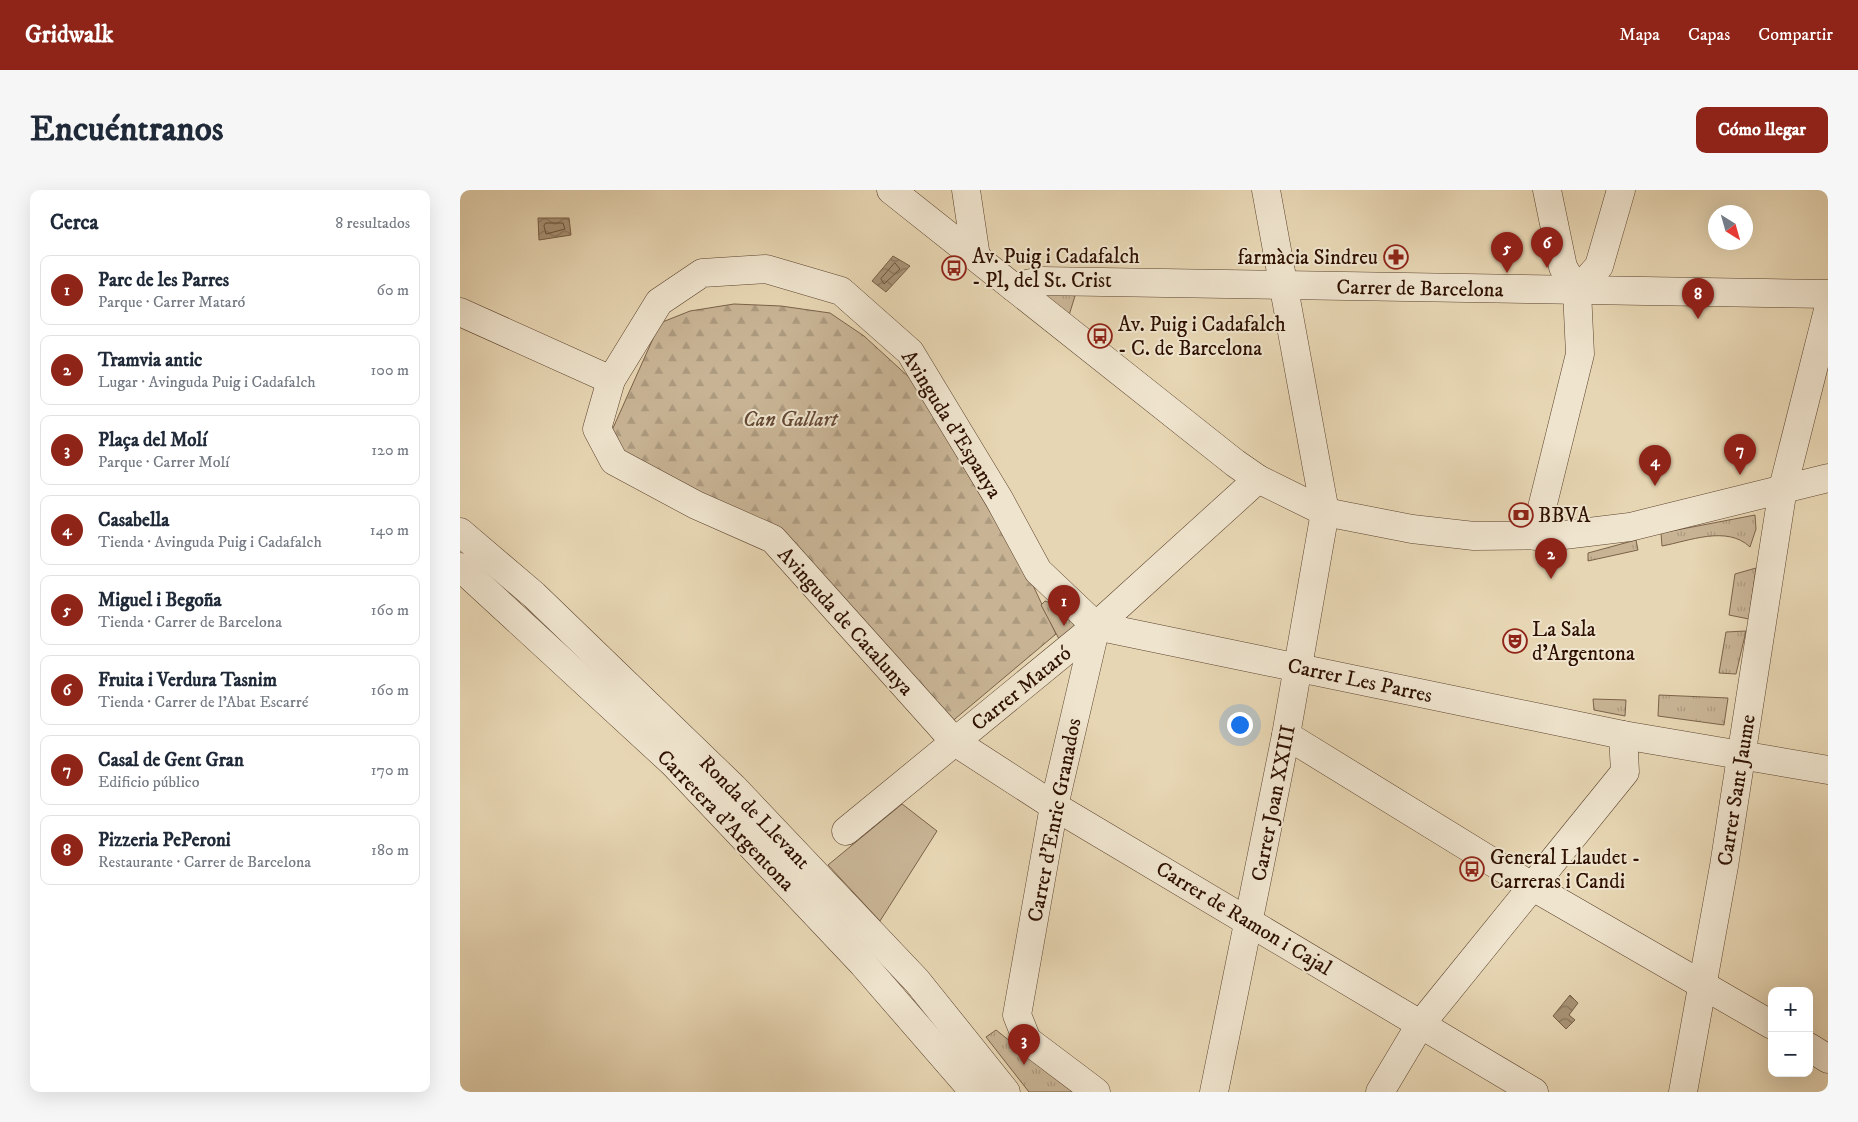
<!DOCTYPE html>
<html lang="es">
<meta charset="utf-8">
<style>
:root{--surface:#fff;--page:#f6f6f7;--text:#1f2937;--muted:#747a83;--line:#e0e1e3;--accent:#8f2418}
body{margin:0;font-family:"IM FELL DW Pica",serif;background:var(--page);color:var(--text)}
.controls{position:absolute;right:15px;bottom:15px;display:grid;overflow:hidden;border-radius:10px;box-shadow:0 5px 20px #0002}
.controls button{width:45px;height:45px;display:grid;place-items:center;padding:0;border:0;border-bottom:1px solid var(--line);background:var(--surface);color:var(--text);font:25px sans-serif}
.compass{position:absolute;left:1248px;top:15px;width:45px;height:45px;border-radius:50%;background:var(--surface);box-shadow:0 5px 20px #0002;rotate:143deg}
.you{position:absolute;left:779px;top:534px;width:18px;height:18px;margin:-12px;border:4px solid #fff;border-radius:50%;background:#1a73e8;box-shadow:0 0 0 8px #1a73e833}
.badge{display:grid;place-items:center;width:32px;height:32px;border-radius:50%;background:var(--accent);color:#fff;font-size:16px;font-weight:700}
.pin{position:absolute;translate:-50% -41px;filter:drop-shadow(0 1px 2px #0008)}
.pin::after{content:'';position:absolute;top:26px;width:18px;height:15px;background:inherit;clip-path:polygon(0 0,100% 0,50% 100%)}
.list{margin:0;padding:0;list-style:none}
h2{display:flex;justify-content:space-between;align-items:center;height:65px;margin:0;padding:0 20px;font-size:21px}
h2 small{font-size:16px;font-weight:400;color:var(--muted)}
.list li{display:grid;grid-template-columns:32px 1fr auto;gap:15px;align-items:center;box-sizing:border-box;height:70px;margin:0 10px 10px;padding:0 10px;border:1px solid var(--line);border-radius:10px}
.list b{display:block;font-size:19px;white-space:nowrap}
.list p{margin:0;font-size:16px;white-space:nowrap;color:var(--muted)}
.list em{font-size:16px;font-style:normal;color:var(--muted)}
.map{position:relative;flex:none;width:1368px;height:902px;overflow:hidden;border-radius:10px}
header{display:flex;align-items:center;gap:30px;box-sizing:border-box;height:70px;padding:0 25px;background:var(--accent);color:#fff}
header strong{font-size:24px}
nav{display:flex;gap:28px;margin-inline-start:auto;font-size:18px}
.intro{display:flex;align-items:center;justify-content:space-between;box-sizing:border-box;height:120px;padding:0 30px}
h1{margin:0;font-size:35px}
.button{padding:12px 22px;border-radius:10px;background:var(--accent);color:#fff;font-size:18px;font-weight:700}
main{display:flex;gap:30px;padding:0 30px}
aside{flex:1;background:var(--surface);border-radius:10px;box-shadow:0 5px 20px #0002}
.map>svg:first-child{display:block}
.grass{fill:#c8b495;stroke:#7b624a}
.forest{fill:url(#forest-firs);stroke:#7b624a}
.park{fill:url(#park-tufts);stroke:#7b624a}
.water{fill:url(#water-waves);stroke:#775f47}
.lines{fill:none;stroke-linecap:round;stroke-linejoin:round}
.shore{stroke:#6b523b;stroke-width:1}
.minor-casing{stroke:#5c422d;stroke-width:29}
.minor{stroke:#efe4ce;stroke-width:28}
.labels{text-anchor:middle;stroke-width:4;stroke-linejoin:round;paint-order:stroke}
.poi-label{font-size:21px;fill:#2e1000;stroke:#efe4ce;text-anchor:start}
.street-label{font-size:21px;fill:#2e1000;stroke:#efe4ce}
.park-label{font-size:21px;font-style:italic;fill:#644934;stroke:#efe4ce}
</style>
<header>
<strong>Gridwalk</strong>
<nav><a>Mapa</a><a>Capas</a><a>Compartir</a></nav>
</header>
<div class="intro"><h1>Encuéntranos</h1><a class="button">Cómo llegar</a></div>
<main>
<aside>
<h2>Cerca<small>8 resultados</small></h2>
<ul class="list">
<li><span class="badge">1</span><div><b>Parc de les Parres</b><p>Parque · Carrer Mataró</p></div><em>60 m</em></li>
<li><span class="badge">2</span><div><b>Tramvia antic</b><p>Lugar · Avinguda Puig i Cadafalch</p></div><em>100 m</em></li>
<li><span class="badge">3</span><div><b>Plaça del Molí</b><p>Parque · Carrer Molí</p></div><em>120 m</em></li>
<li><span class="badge">4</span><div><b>Casabella</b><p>Tienda · Avinguda Puig i Cadafalch</p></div><em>140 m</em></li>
<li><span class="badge">5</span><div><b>Miguel i Begoña</b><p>Tienda · Carrer de Barcelona</p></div><em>160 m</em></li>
<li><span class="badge">6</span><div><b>Fruita i Verdura Tasnim</b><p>Tienda · Carrer de l'Abat Escarré</p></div><em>160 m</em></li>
<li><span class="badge">7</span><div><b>Casal de Gent Gran</b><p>Edificio público</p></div><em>170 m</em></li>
<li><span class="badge">8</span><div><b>Pizzeria PePeroni</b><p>Restaurante · Carrer de Barcelona</p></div><em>180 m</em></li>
</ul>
</aside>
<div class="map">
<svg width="1368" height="902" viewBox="0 0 1368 902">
<defs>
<pattern id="forest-firs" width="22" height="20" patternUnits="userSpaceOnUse" patternTransform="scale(1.25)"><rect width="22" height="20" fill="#c8b495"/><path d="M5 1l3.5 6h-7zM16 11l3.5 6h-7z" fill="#ac9a7f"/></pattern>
<pattern id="park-tufts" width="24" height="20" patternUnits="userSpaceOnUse" patternTransform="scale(1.25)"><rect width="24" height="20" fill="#c8b495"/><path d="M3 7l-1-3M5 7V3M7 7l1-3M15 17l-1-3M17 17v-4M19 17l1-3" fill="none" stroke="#ac9a7f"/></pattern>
<pattern id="water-waves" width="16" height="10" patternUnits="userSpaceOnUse" patternTransform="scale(1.25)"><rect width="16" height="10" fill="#a89376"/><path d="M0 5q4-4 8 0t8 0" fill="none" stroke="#89775e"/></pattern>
</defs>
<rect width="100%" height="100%" fill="#e7d6b3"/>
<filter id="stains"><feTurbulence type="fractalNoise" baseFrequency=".004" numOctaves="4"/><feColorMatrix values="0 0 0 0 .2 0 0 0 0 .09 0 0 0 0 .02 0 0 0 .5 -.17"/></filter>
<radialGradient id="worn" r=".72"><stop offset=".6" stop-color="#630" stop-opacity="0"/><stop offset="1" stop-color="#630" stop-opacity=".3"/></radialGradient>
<polygon class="grass" points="437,610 477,641 420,731 368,675 442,614"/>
<polygon class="forest" points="274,114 321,116 370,123 404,146 451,189 569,387 596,444 483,539 321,343 154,271 149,247 200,133 230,121"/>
<g class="park">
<polygon points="560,99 615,106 606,135"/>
<path d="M1295,325L1296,339L1290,357C1267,335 1229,351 1202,356L1201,343Z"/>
<polygon points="1176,350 1178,360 1128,371 1128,363"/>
<polygon points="1296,378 1289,429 1269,425 1275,384"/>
<polygon points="585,411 615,422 625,429 599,449 581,415"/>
<polygon points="1286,441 1276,484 1259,483 1266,442"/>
<polygon points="1199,505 1268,508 1264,535 1198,526"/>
<polygon points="1133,509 1166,510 1165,526 1134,520"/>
<polygon points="536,840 614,902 569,902 526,847"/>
</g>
<g class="water">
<polygon points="78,28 109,28 111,45 79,50"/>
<polygon points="433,66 450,76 426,102 412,91"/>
<polygon points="1110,805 1118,813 1109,825 1115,830 1106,839 1093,826"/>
</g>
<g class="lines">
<g class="shore">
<polygon points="86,33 103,33 105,39 86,44 84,36"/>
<polygon points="435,73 440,79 424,94 421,89"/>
</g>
<g class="minor-casing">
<g id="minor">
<polyline points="431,0 775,273 798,289 865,322 952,339 1014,346 1104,345 1170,337 1368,288"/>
<polyline points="506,0 516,67"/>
<polyline points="1087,0 1103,77 1117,101"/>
<polyline points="553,97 581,91 1368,104"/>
<polyline points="0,122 151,190"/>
<polyline points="0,342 74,405 273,597 457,791 546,902"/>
<polyline points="1075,346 1120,164 1117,101 1139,76 1161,0"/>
<polyline points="0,377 213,573 403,774 514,902"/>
<polyline points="636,436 578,381 539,309 450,162 381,101 306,79 242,83 199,112 151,190 137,239 154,271 236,315 313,349 495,552 594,616 1074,902"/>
<polyline points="636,436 1163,545 1368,580"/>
<polyline points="826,545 1073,697 1312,835"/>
<polyline points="386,641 636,436 798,289"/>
<polyline points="1349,857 1368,869"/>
<polyline points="636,902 567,850 557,825 594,616 636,436"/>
<polyline points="754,902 826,545 865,322 806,0"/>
<polyline points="920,902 960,835 1165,582 1163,545"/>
<polyline points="1223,902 1264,676 1323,298 1368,120"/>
</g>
</g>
<use href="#minor" class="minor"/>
</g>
<defs>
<g id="pharmacy-ring" transform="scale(1.25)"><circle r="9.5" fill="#efe4ce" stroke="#8f2418" stroke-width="1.5"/><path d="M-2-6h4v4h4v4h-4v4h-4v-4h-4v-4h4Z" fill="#8f2418"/></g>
<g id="bus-ring" transform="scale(1.25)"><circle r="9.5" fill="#efe4ce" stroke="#8f2418" stroke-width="1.5"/><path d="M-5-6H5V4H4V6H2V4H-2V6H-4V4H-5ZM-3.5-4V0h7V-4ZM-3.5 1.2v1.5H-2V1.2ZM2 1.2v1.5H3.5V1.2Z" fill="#8f2418"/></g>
<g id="bank-ring" transform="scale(1.25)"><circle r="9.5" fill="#efe4ce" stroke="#8f2418" stroke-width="1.5"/><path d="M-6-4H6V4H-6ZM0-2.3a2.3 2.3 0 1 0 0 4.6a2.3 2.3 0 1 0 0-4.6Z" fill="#8f2418"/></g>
<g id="theatre-ring" transform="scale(1.25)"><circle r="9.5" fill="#efe4ce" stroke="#8f2418" stroke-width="1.5"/><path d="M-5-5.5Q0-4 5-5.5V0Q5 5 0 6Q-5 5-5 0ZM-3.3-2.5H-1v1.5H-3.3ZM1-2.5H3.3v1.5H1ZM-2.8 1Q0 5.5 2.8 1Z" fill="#8f2418"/></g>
</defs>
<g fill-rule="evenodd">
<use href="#pharmacy-ring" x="936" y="67"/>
<use href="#bus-ring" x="494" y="78"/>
<use href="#bus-ring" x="640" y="146"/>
<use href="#bank-ring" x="1061" y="325"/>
<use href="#theatre-ring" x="1055" y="451"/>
<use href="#bus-ring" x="1012" y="679"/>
</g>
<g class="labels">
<g class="poi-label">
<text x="512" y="73">Av. Puig i Cadafalch<tspan x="512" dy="24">- Pl, del St. Crist</tspan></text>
<text x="918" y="74" text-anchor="end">farmàcia Sindreu</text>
<text x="658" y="141">Av. Puig i Cadafalch<tspan x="658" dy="24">- C. de Barcelona</tspan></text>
<text x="1078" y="332">BBVA</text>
<text x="1072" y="446">La Sala<tspan x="1072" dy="24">d'Argentona</tspan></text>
<text x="1030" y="674">General Llaudet -<tspan x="1030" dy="24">Carreras i Candi</tspan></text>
</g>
<g class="street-label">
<text transform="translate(960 98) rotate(1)" y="7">Carrer de Barcelona</text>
<text transform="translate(492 234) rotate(58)" y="7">Avinguda d'Espanya</text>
<text transform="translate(386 431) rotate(48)" y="7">Avinguda de Catalunya</text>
<text transform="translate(900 490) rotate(12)" y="7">Carrer Les Parres</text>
<text transform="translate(561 498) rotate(-39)" y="7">Carrer Mataró</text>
<text transform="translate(1276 600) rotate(-81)" y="7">Carrer Sant Jaume</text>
<text transform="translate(813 613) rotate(-79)" y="7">Carrer Joan XXIII</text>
<text transform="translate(295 622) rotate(46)" y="7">Ronda de Llevant</text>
<text transform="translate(266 630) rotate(46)" y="7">Carretera d'Argentona</text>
<text transform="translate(594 630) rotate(-79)" y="7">Carrer d'Enric Granados</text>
<text transform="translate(784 728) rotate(31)" y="7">Carrer de Ramon i Cajal</text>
</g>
<g class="park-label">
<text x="330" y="236">Can Gallart</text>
</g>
</g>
<rect width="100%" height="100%" filter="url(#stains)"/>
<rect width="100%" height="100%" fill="url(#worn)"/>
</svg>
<div class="controls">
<button>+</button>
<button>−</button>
</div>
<svg class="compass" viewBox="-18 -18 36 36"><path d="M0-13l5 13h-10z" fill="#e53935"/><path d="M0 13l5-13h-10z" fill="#747a83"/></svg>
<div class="you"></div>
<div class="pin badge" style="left:604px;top:436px">1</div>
<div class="pin badge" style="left:1091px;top:389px">2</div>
<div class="pin badge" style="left:564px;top:875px">3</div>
<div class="pin badge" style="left:1195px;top:296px">4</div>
<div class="pin badge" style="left:1047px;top:83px">5</div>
<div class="pin badge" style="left:1087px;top:78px">6</div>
<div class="pin badge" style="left:1280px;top:285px">7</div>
<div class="pin badge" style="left:1238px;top:129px">8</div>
</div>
</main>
